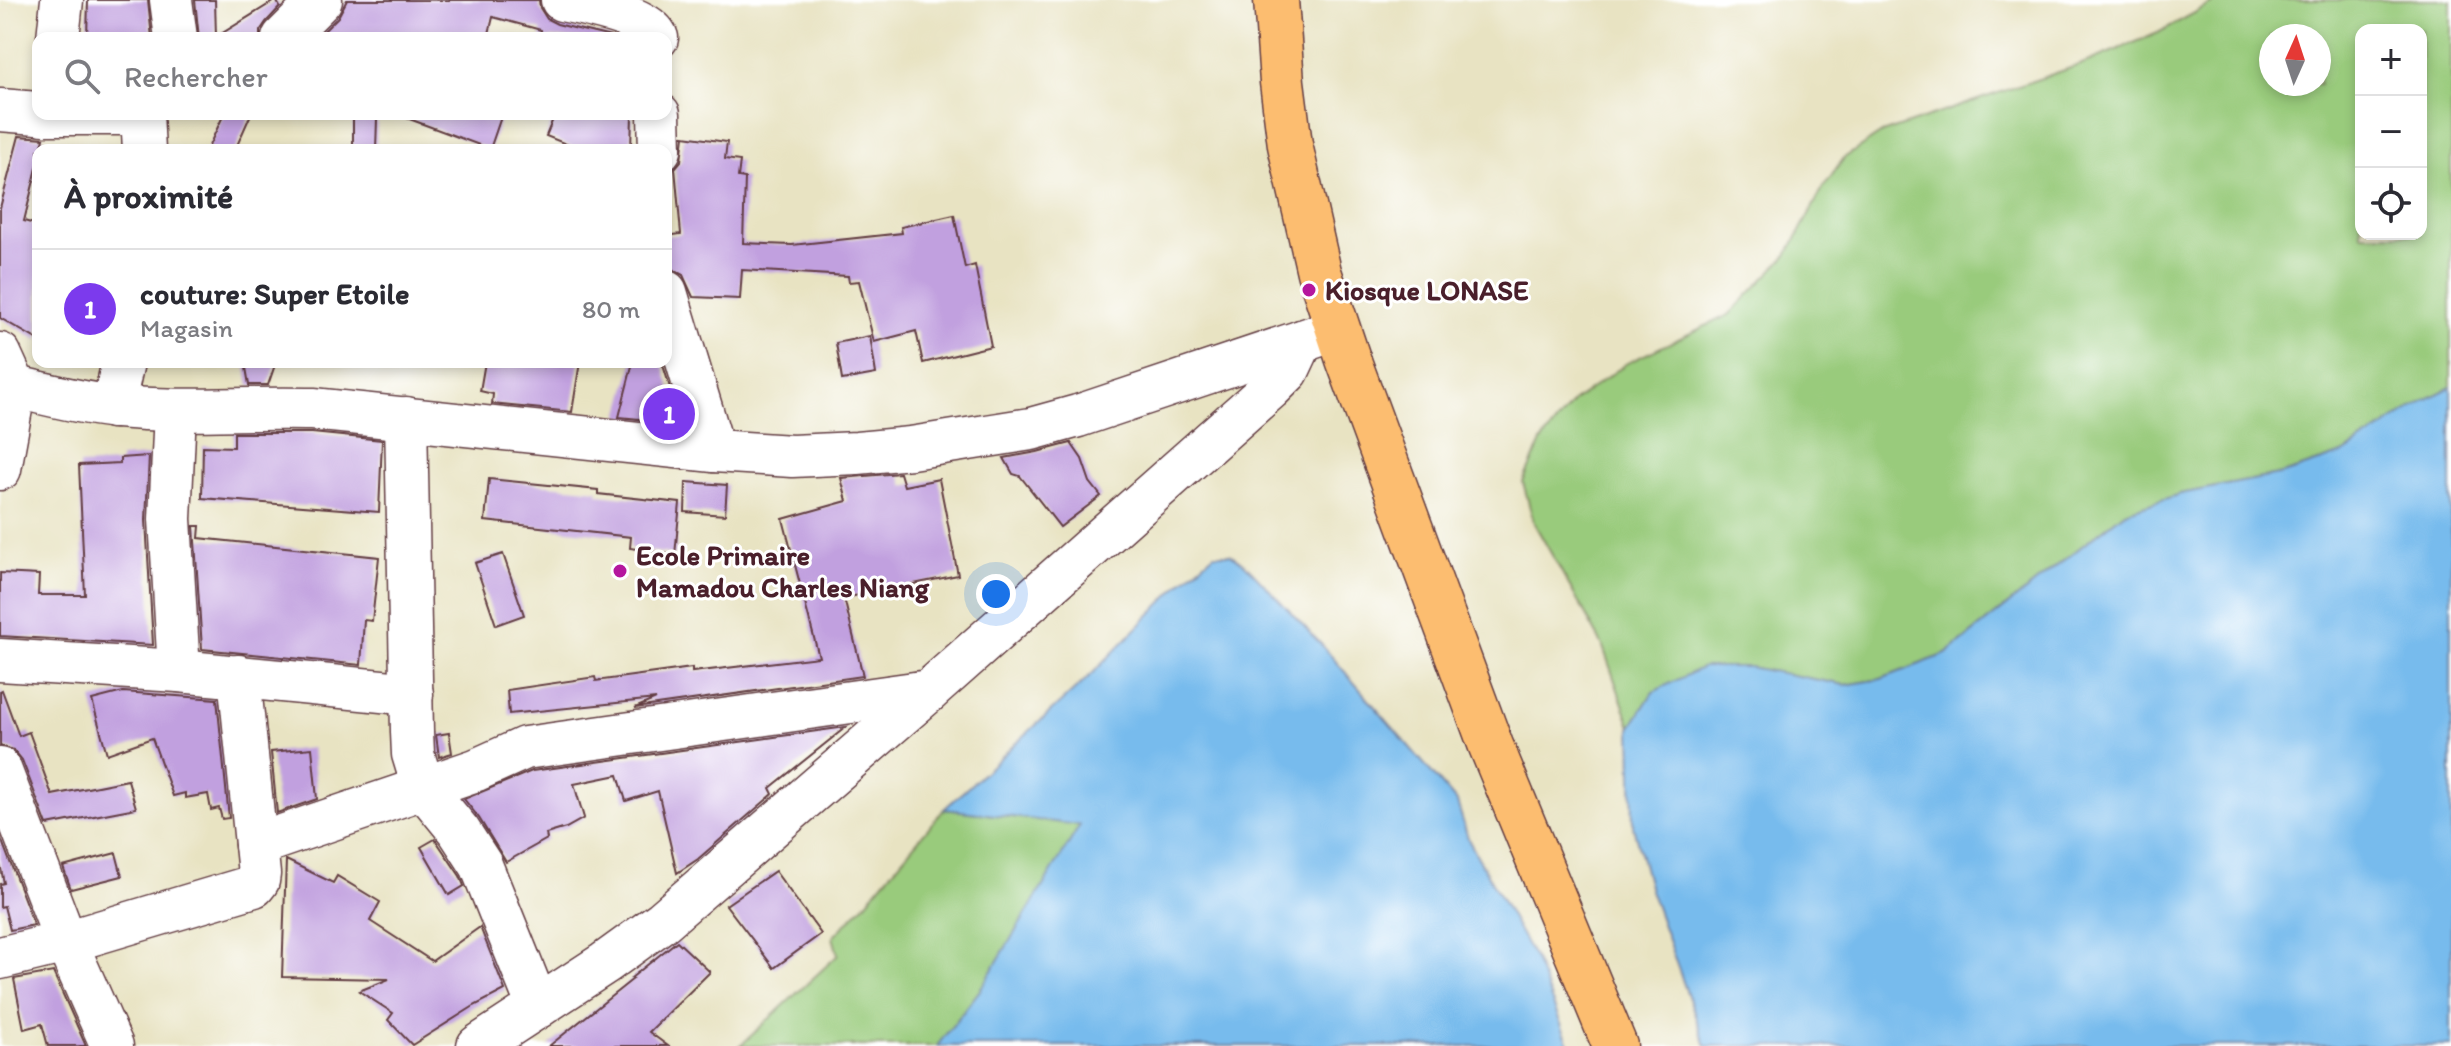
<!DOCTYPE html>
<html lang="fr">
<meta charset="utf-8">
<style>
:root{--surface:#fff;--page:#f2f2f3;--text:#2b2b33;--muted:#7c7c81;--line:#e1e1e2;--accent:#7c3aed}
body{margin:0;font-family:Itim,sans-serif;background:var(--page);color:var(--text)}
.controls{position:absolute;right:24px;top:24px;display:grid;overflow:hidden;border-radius:16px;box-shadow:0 4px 12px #0003}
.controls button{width:72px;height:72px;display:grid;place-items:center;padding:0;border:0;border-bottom:2px solid var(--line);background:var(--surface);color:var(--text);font:40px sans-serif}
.compass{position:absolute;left:2259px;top:24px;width:72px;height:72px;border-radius:50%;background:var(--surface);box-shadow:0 4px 12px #0003;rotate:3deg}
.you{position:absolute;left:996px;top:594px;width:28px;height:28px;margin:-20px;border:6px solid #fff;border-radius:50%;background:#1a73e8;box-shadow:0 0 0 12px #1a73e833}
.badge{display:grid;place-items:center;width:52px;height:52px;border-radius:50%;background:var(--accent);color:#fff;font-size:26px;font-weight:700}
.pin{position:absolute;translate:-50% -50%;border:4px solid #fff;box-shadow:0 2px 8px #0006}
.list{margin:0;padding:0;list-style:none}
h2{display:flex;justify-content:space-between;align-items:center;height:104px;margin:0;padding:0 32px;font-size:34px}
h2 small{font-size:26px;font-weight:400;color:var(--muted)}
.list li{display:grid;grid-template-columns:52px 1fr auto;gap:24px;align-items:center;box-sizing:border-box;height:120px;padding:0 32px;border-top:2px solid var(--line)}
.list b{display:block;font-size:30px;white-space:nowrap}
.list p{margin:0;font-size:26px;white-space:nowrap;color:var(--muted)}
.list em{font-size:26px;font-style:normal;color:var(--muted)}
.icon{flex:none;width:44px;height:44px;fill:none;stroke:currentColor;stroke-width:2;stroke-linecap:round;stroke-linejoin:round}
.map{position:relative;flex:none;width:2451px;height:1046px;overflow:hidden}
.search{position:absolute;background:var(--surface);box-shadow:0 4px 12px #0003;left:32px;top:32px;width:640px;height:88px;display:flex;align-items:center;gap:20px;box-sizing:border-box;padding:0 28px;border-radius:16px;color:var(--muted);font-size:30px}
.panel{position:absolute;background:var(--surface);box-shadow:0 4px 12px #0003;left:32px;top:144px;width:640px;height:224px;border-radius:16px}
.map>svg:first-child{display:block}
.green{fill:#99cb7b;stroke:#727553;stroke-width:2;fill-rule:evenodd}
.water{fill:#77bbed;stroke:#606d8c;stroke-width:2}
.building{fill:#c1a0df}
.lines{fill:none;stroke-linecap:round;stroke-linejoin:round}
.minor-casing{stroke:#623c42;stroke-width:45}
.highway-casing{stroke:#623c42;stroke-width:47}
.minor{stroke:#fff;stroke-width:42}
.highway{stroke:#fcbd6f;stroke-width:44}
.poi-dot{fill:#b5179e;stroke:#fff;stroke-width:3}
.labels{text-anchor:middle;stroke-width:6;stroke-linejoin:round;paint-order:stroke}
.poi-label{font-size:28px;font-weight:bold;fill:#4a1f2b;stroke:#fff;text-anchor:start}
</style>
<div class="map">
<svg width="2451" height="1046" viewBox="0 0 2451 1046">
<rect width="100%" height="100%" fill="#fff"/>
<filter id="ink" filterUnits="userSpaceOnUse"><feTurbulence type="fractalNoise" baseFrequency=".0125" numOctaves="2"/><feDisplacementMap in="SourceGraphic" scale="16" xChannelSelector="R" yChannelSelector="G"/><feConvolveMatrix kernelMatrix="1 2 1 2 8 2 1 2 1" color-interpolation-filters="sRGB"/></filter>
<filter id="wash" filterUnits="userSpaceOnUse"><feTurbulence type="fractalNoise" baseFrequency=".006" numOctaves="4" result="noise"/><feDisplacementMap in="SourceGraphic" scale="32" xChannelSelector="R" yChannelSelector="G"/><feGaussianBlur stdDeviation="1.8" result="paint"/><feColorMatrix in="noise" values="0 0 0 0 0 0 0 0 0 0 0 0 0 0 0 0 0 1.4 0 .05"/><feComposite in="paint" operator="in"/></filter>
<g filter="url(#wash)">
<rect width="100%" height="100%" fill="#e8e3c2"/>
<g class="green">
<path d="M2218,0H2451V387L2425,400L2343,454L2283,474L2180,494L2125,512L1946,654L1881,679L1845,685L1749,667L1653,692L1631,727L1602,644L1534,523L1523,482L1541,442L1574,401L1627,363L1729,315L1788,254L1823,188L1844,158L1882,133L2082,64L2158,33ZM2361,30H2421V234H2361ZM2271,36H2319V84H2271Z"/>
<polygon points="944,809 1081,825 980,990 937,1046 740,1046 838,955 833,937 864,905"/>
</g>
<g class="water">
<polygon points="2451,387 2451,1046 1706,1046 1650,890 1633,826 1631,727 1653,692 1703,667 1749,667 1845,685 1881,679 1946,654 2125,512 2180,494 2283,474 2343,454 2425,400"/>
<polygon points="1214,554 1230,554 1245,564 1320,643 1457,802 1469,841 1535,960 1570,1046 937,1046 980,990 1080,825 944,809 1092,674 1183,581"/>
</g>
<g id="blocks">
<g class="building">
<polygon points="88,0 148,0 152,38 87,38"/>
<polygon points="195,0 215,0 216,37 276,0 280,7 266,22 260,31 260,38 199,38"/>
<polygon points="347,0 539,0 540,8 547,19 557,24 615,38 541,38 541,30 493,17 488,38 317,38 338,17"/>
<polygon points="224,114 251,114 235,150 207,150"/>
<polygon points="404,114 502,114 490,149 404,117"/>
<polygon points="555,114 632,114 631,150 581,150 546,136"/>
<polygon points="353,118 377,118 376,150 353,150"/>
<polygon points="19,136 44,138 41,150 38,150 38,164 24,221 38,225 38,340 0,318 0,208"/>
<polygon points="684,136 727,142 725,159 740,161 738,177 745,178 743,243 792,245 902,233 901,227 954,215 965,268 975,265 991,346 923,363 916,331 874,342 859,281 849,282 848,276 742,270 740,299 693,297 683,275 672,269 666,269 666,236 681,234 675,168 681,161"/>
<polygon points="870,336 876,374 842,380 836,343"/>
<polygon points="245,362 276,362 268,385 249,385"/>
<polygon points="485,362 580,362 572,412 492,404 493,394 480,391"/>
<polygon points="633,362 662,362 681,423 619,417"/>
<polygon points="234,433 312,433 382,440 379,512 202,498 203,446 234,447"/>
<polygon points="1071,443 1082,459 1090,482 1101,496 1060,527 1020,476 1013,474 1004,458 1037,452"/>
<polygon points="149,456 146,520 153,645 0,636 0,573 39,575 38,595 85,595 79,465 120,463 120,458"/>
<polygon points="900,473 904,486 939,479 958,575 844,598 863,676 635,708 656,699 509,714 507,690 595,677 596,681 692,668 692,672 819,657 783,519 847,501 841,478"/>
<polygon points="489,479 598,490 598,494 680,503 675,555 630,548 631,537 485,521"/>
<polygon points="686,482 727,485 725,515 685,512"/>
<polygon points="194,526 200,526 199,538 379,557 372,621 364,620 361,665 202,649"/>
<polygon points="503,554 524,615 496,625 475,563"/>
<polygon points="2,690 19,736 29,732 52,795 128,780 136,808 47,825 22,760 14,750 0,746 0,691"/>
<polygon points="123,692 217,699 229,818 222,819 219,808 211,810 208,794 185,798 185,793 173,796 152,738 107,754 92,700"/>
<polygon points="846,727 770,788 773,794 698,859 677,873 658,791 626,801 618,775 574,784 584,818 566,828 546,834 547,839 506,862 479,818 464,799 532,771"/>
<polygon points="449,733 452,753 439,757 436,735"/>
<polygon points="312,748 317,799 277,813 271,752"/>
<polygon points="0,836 34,925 10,930 4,906 0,907 0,884 4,883 0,864"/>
<polygon points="435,839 460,876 464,886 449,895 421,847"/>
<polygon points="116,853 122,876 71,889 63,867"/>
<polygon points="286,860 333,883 337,876 380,902 370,921 432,961 480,927 505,990 474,1006 412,1045 388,1020 393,1013 359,991 389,979 282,977"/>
<polygon points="775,871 821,934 774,968 726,905"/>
<polygon points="677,941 710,972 649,1032 668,1046 549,1046 633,979 631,978"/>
<polygon points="53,972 86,1046 48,1046 42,1024 24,1029 14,979"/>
</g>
</g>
</g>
<g filter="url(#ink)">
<use href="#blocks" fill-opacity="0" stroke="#623c42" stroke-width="2"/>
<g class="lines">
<g class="minor-casing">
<g id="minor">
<polyline points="171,0 176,38"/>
<path d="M562,0C583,4 651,17 657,38"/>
<polyline points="58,38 62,0"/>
<polyline points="283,38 321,0"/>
<polyline points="0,110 38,113"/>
<polyline points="44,114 136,114"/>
<polyline points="142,114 144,150"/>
<polyline points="659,114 660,150"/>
<polyline points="666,292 714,451"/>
<path d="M0,354L15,387C48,394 83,404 117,407C182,413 248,407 313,409L714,451L792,456L857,453L911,448L1031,429L1078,416L1338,329"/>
<polyline points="113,407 123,362"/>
<polyline points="175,411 170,519 179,671"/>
<polyline points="406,418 412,732 413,754 423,787 459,831 481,865 538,1007"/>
<polyline points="0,469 15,387"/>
<polyline points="0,660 179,671 412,694"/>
<polyline points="0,769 66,942 112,1046"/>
<polyline points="256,845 476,770 525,748 929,691"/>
<polyline points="0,958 66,942 254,886 258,881 259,874 239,676"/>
<polyline points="478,1046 605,963 663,921 929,691 1270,389 1288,371 1302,341"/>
</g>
</g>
<g class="highway-casing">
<polyline id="highway" points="1276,0 1282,82 1290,145 1319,272 1348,359 1491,746 1615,1046"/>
</g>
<use href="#minor" class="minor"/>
<use href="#highway" class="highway"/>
</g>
</g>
<g class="poi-dot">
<circle cx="1309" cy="290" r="8"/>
<circle cx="620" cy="571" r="8"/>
</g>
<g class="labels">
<g class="poi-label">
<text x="1325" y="300">Kiosque LONASE</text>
<text x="636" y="565">Ecole Primaire<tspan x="636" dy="32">Mamadou Charles Niang</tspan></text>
</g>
</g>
</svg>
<div class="controls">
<button>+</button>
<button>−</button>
<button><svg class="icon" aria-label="locate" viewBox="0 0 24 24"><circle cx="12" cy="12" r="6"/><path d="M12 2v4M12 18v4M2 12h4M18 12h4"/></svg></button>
</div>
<svg class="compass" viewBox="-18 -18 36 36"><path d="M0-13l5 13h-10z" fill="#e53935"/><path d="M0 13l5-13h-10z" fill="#7c7c81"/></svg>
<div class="you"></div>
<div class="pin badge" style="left:669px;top:414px">1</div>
<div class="search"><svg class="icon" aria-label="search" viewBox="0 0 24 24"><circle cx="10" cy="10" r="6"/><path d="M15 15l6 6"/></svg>Rechercher</div>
<section class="panel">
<h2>À proximité<small></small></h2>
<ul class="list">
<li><span class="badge">1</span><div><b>couture: Super Etoile</b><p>Magasin</p></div><em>80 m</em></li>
</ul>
</section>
</div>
